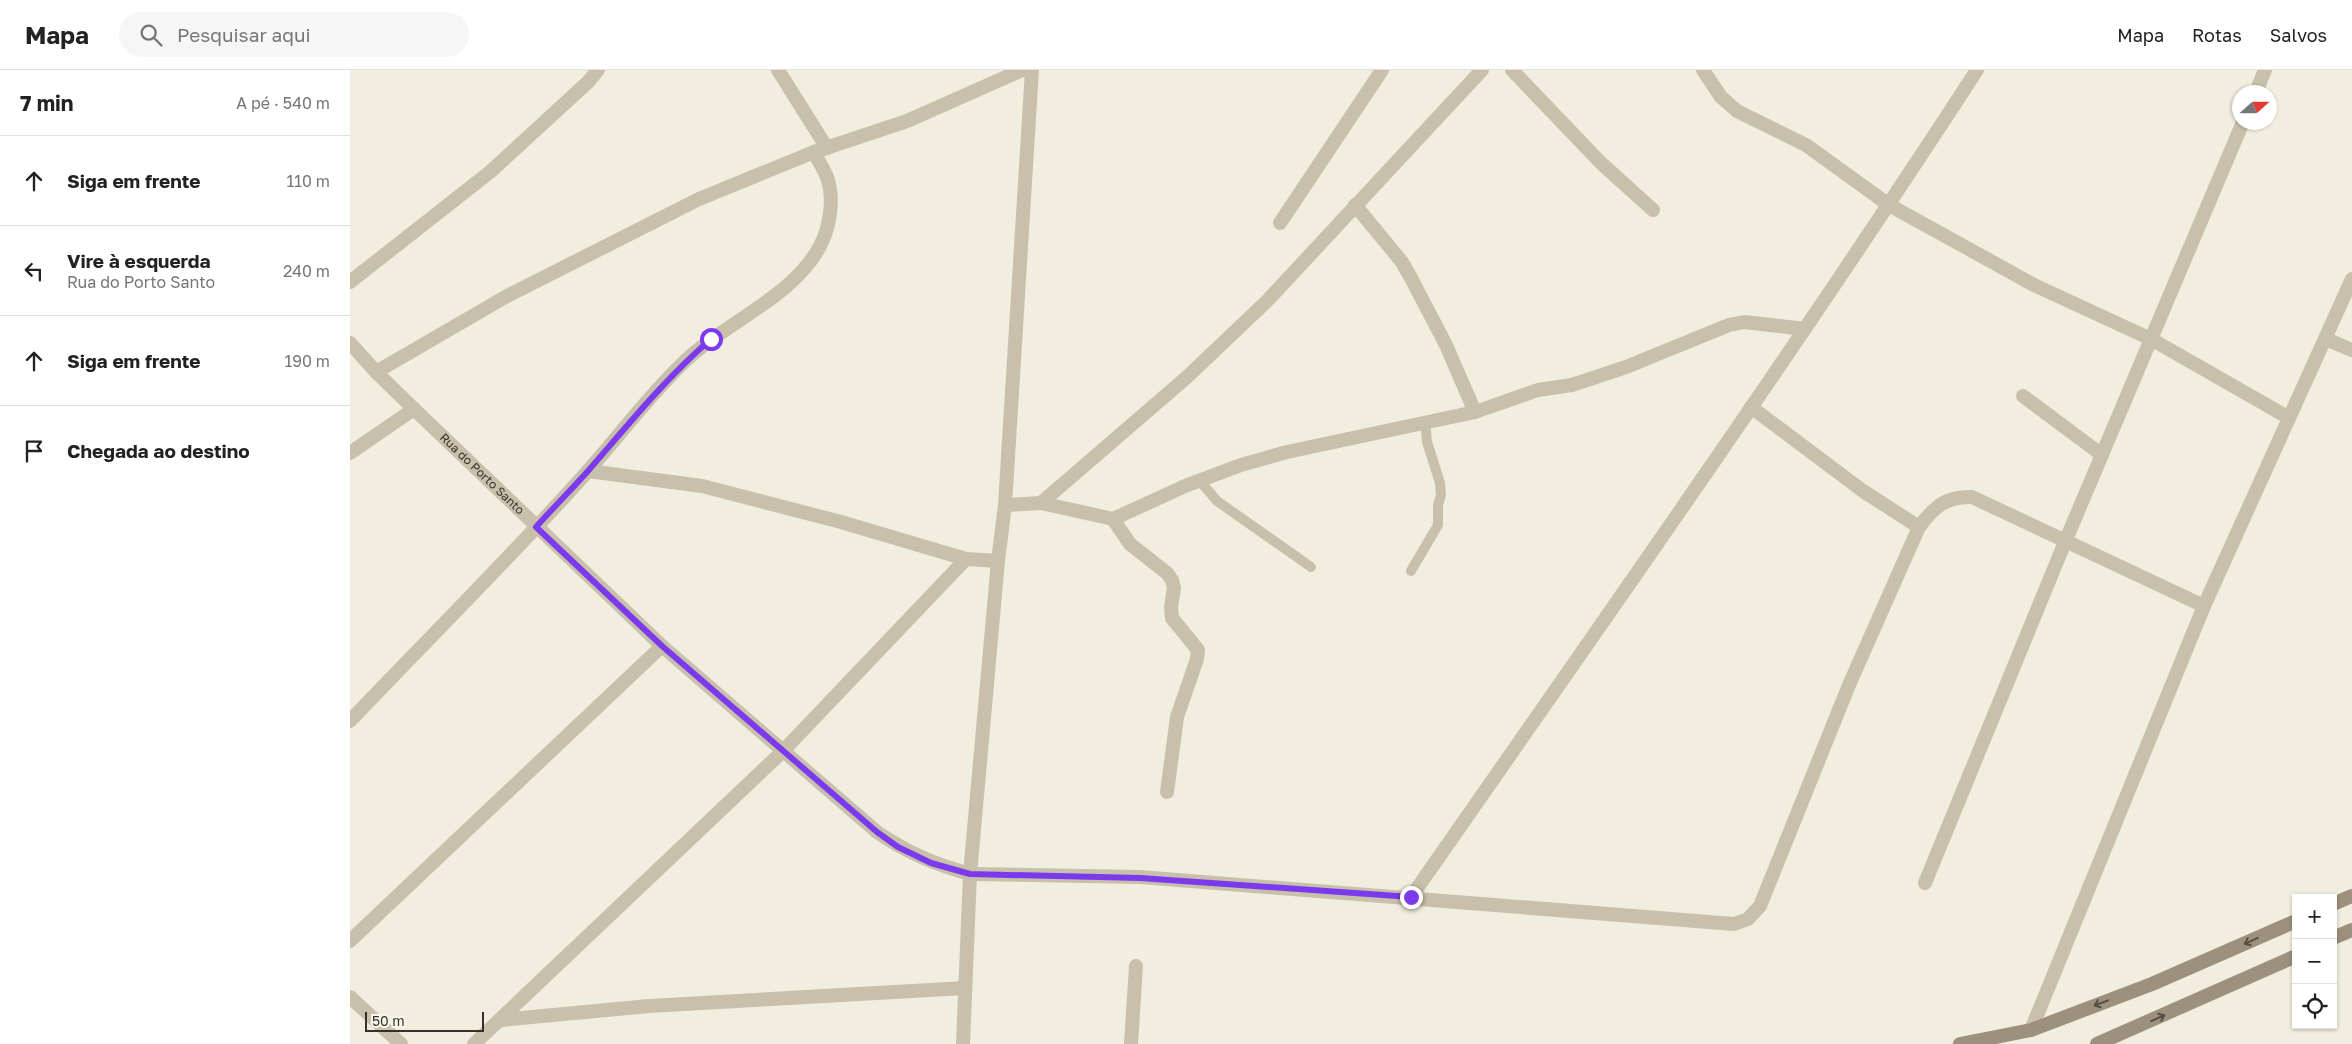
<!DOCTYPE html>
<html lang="pt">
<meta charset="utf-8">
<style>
:root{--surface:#fff;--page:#f6f6f6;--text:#222;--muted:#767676;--line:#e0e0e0}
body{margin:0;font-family:"Golos Text",sans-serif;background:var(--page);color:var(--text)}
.controls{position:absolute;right:15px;bottom:15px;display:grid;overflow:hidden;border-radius:0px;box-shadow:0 1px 4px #0004}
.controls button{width:45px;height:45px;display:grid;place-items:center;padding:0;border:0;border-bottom:1px solid var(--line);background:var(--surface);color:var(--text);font:25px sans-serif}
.compass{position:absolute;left:1882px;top:15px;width:45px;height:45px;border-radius:50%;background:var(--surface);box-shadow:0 1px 4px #0004;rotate:69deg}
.scale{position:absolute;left:15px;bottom:12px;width:119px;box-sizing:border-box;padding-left:5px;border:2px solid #37312a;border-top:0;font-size:14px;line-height:18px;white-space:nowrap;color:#37312a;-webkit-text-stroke:4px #f9f6eb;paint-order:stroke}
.stop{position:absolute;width:15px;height:15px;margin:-11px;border:4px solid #7c3aed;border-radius:50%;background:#fff}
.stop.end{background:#7c3aed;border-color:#fff;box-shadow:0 1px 5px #0008}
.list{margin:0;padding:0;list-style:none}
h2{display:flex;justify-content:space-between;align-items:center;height:65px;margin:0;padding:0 20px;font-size:21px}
h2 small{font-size:16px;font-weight:400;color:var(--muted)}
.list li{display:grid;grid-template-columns:32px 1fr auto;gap:15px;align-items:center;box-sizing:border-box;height:90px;padding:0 20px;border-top:1px solid var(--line)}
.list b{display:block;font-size:19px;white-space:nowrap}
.list p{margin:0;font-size:16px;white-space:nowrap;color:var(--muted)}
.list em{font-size:16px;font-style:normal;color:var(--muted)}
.icon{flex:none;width:28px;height:28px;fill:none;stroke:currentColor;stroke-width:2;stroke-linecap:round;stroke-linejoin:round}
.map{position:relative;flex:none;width:2002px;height:974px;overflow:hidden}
header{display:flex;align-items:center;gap:30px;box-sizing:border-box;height:70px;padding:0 25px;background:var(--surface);border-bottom:1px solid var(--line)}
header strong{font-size:24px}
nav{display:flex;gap:28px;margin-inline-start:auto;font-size:18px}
.search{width:350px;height:45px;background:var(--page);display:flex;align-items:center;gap:12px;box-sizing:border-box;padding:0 18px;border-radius:28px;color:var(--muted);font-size:19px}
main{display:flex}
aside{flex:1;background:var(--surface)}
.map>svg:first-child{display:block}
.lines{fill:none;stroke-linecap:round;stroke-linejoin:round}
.service{stroke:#c9c0ab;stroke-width:10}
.minor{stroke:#c9c0ab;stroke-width:14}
.tertiary{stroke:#c9c0ab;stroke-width:14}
.secondary{stroke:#9d907c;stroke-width:14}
.oneway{stroke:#564e43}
.route{stroke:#7c3aed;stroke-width:6}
.labels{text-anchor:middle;stroke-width:4.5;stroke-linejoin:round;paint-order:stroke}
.street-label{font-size:12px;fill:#37312a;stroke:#f9f6eb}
</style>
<header>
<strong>Mapa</strong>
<div class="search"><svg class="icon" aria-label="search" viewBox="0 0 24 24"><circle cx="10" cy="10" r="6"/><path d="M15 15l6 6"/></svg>Pesquisar aqui</div>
<nav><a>Mapa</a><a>Rotas</a><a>Salvos</a></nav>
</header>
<main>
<aside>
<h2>7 min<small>A pé · 540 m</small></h2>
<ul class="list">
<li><svg class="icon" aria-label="ahead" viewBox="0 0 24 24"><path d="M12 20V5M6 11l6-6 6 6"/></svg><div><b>Siga em frente</b></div><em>110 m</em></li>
<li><svg class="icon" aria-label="left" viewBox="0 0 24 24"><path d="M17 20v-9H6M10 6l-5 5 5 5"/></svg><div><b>Vire à esquerda</b><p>Rua do Porto Santo</p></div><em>240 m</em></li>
<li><svg class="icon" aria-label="ahead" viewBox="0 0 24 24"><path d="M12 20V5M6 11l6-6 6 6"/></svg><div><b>Siga em frente</b></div><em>190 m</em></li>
<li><svg class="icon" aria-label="arrive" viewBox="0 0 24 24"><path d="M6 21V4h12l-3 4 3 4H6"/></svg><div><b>Chegada ao destino</b></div></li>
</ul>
</aside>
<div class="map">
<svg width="2002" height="974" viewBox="0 0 2002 974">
<rect width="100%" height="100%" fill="#f1eddf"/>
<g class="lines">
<g class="service">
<polyline points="850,411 867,431 961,497"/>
<polyline points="1061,501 1088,455 1088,435 1091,425 1090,413 1077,372 1075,352"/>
</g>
<g class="minor">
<polyline points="428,0 477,78"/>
<polyline points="1162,0 1251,93 1303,140"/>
<polyline points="1353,0 1371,27 1387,41 1456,75 1539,135 1684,215 1801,269 1939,348"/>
<polyline points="1906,22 1915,0"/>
<polyline points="1005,135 1052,192 1061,208 1096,275 1125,342"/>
<polyline points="930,153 1032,0"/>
<polyline points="0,212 140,102 238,12 248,0"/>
<polyline points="1976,269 2002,280"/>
<polyline points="26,302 157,226 349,129 464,82 557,51 672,0"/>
<polyline points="1673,326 1752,385"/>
<polyline points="1401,337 1513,421 1569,457"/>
<polyline points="0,383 64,339"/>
<polyline points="238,401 352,416 491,452 616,489"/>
<polyline points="691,433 763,449 835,416 891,395 937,382 1125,342 1188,320 1222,315 1276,297 1379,255 1394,252 1455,259"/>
<polyline points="655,435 691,433 837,307 917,231 1132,0"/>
<polyline points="763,449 780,474 817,503 822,510 824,518 821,537 822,548 848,580 847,589 827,647 817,722"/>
<path d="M0,651C79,568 161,487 237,402C269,366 297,328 332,294C373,253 445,227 471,174C480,156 484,129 478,110C475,100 468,91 464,82"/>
<path d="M620,804L790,807L1384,854L1398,849L1410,836L1499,615L1569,457C1584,437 1596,426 1622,427L1854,536"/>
<polyline points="1575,813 1715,472 1893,52"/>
<path d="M1061,827C1252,553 1445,280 1627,0"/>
<polyline points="0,871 312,576"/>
<polyline points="0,927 51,974"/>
<polyline points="151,950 299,936 615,918"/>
<polyline points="1681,960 1854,536 2002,209"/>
<polyline points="124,974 433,681 616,489 648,491"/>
<polyline points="781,974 786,896"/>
</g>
<g class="tertiary">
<path id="s1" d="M0,273L26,302L64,339L312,576L527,762C558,783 584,794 620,804"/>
<polyline points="613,974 620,804 648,491 655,435 682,0"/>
</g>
<g class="secondary">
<polyline points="1983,834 2002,826"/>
<polyline points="1983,868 2002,860"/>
<polyline points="1610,974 1681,960 1802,914 1946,851"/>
<polyline points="1747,974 1946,886"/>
</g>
</g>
<defs><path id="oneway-shaft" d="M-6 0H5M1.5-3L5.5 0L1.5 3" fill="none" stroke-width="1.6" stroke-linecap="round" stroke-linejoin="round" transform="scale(1.25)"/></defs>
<g class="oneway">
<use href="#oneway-shaft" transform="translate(1901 871) rotate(156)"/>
<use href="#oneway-shaft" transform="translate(1751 933) rotate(159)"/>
<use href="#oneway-shaft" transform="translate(1808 948) rotate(-24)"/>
</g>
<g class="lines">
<path class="route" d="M361,269C315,309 278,355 238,401C221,420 203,438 186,457L312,576L527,762L548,777L581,793L620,804L790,808L1061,827"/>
</g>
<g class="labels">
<g class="street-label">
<text dy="4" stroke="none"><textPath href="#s1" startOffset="186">Rua do Porto Santo</textPath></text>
</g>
</g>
</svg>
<div class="controls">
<button>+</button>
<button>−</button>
<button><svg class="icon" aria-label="locate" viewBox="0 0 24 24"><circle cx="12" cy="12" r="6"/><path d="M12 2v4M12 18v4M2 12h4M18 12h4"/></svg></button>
</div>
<svg class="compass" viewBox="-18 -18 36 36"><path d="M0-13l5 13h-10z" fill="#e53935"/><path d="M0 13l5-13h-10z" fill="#767676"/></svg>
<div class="scale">50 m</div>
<div class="stop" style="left:361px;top:269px"></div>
<div class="stop end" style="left:1061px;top:827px"></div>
</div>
</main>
